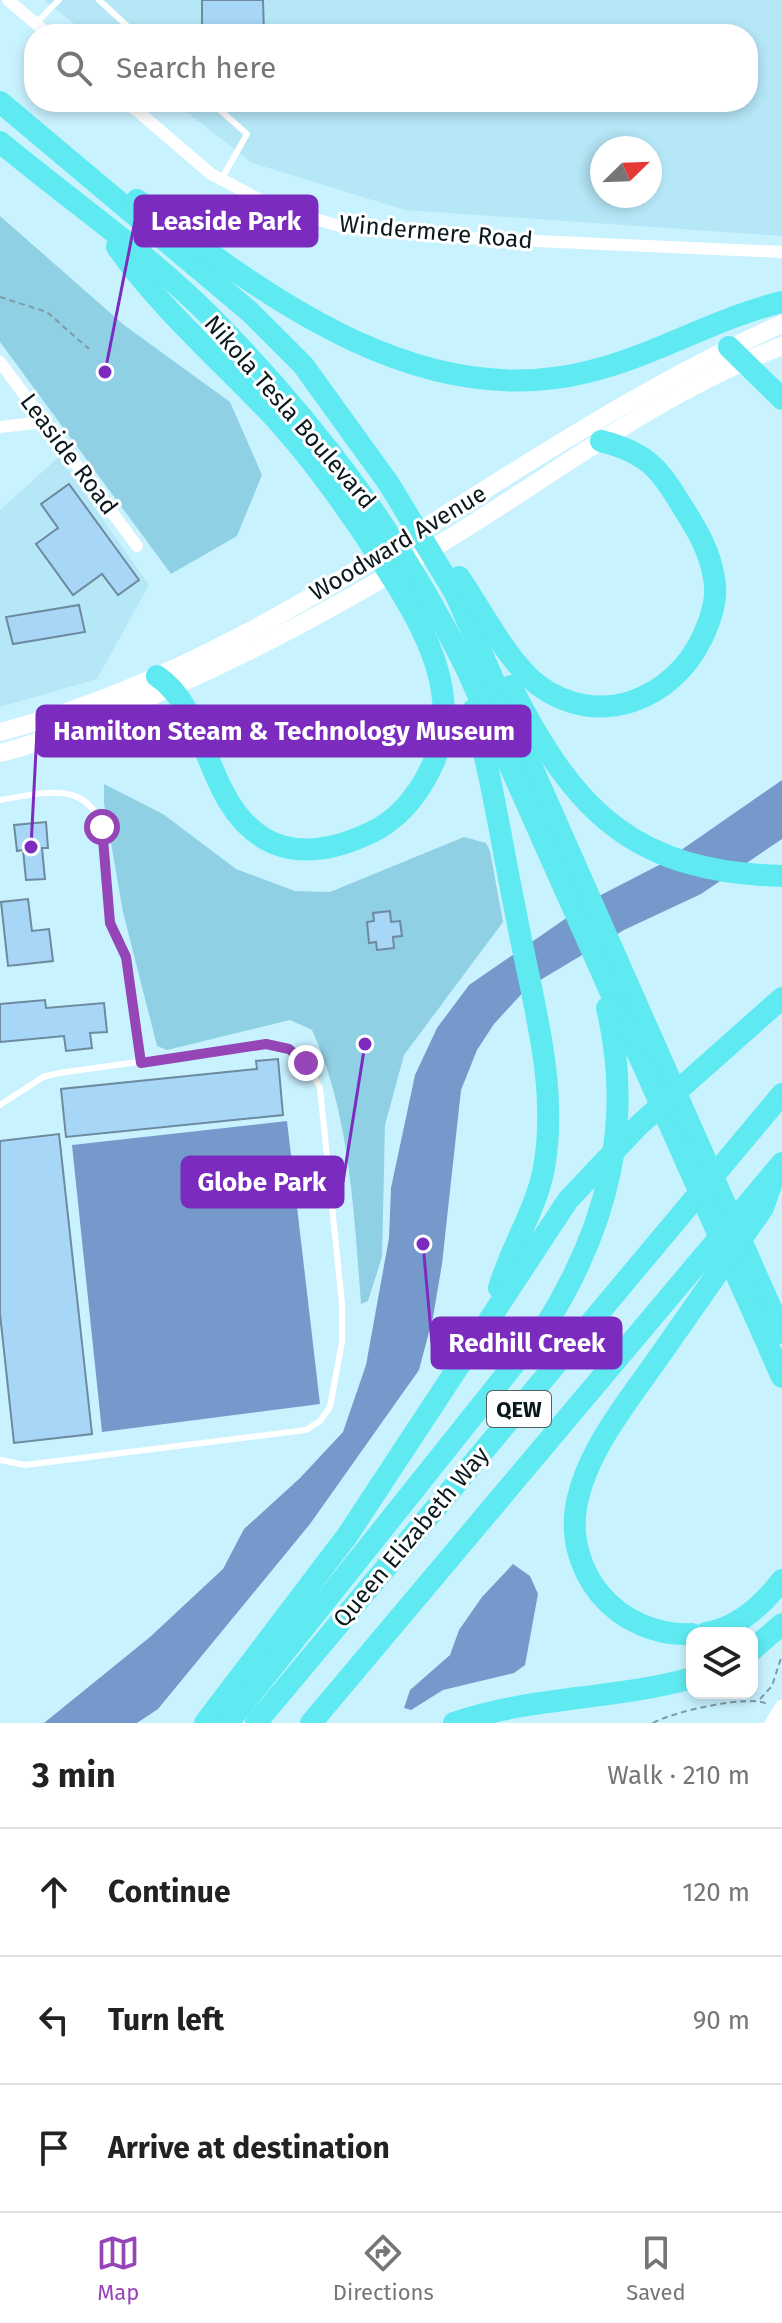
<!DOCTYPE html>
<meta charset="utf-8">
<style>
:root{--surface:#fff;--page:#f2f2f2;--text:#222;--muted:#767676;--line:#e0e0e0;--accent:#9545b6}
body{margin:0;font-family:"Fira Sans",sans-serif;background:var(--page);color:var(--text)}
.controls{position:absolute;right:24px;bottom:24px;display:grid;overflow:hidden;border-radius:16px;box-shadow:0 4px 12px #0003}
.controls button{width:72px;height:72px;display:grid;place-items:center;padding:0;border:0;border-bottom:2px solid var(--line);background:var(--surface);color:var(--text);font:40px sans-serif}
.compass{position:absolute;left:590px;top:136px;width:72px;height:72px;border-radius:50%;background:var(--surface);box-shadow:0 4px 12px #0003;rotate:67deg}
.stop{position:absolute;width:24px;height:24px;margin:-18px;border:6px solid #9545b6;border-radius:50%;background:#fff}
.stop.end{background:#9545b6;border-color:#fff;box-shadow:0 2px 8px #0008}
.list{margin:0;padding:0;list-style:none}
h2{display:flex;justify-content:space-between;align-items:center;height:104px;margin:0;padding:0 32px;font-size:34px}
h2 small{font-size:26px;font-weight:400;color:var(--muted)}
.list li{display:grid;grid-template-columns:52px 1fr auto;gap:24px;align-items:center;box-sizing:border-box;height:128px;padding:0 32px;border-top:2px solid var(--line)}
.list b{display:block;font-size:30px;white-space:nowrap}
.list em{font-size:26px;font-style:normal;color:var(--muted)}
.icon{flex:none;width:44px;height:44px;fill:none;stroke:currentColor;stroke-width:2;stroke-linecap:round;stroke-linejoin:round}
.map{position:relative;flex:none;width:782px;height:1723px;overflow:hidden}
.search{position:absolute;background:var(--surface);box-shadow:0 4px 12px #0003;left:24px;right:24px;top:24px;height:88px;display:flex;align-items:center;gap:20px;box-sizing:border-box;padding:0 28px;border-radius:32px;color:var(--muted);font-size:30px}
.sheet{height:488px;background:var(--surface)}
nav{display:flex;justify-content:space-around;align-items:center;box-sizing:border-box;height:112px;border-top:2px solid var(--line);background:var(--surface);font-size:22px;color:var(--muted)}
nav a{display:grid;justify-items:center;gap:4px}
nav .on{color:var(--accent)}
.map>svg:first-child{display:block}
.built{fill:#b5e7f7;fill-rule:evenodd}
.green{fill:#90d0e4}
.water{fill:#7699cb}
.building{fill:#a7d6f7;stroke:#6d8a9f;stroke-width:2}
.lines{fill:none;stroke-linecap:round;stroke-linejoin:round}
.path{stroke:#7d9ca6;stroke-width:2;stroke-dasharray:6 4;stroke-linecap:butt}
.service{stroke:#fff;stroke-width:6}
.minor{stroke:#fff;stroke-width:12}
.tertiary{stroke:#fff;stroke-width:16}
.secondary{stroke:#fff;stroke-width:18}
.motorway{stroke:#5feaf1;stroke-width:22}
.route{stroke:#9545b6;stroke-width:10}
.labels{text-anchor:middle;stroke-width:6;stroke-linejoin:round;paint-order:stroke}
.shield{fill:#fff;stroke:#545e62;stroke-width:2}
.shield-label{font-size:22px;font-weight:bold;fill:#0a191e}
.street-label{font-size:24px;fill:#0a191e;stroke:#fff}
.leader{fill:none;stroke:#7b2cbf;stroke-width:3}
.callout-dot{fill:#7b2cbf;stroke:#fff;stroke-width:3}
.callout{fill:#7b2cbf;stroke:#7b2cbf;stroke-width:3}
.callout-label{font-size:26px;text-anchor:middle;font-weight:bold;fill:#fff}
</style>
<div class="map">
<svg width="782" height="1723" viewBox="0 0 782 1723">
<rect width="100%" height="100%" fill="#c9f2ff"/>
<g class="built">
<path d="M44,0H782V236L405,210L252,163L174,102H748V34H87ZM602,148H650V196H602Z"/>
<polygon points="59,457 149,585 97,679 0,707 0,510"/>
</g>
<g class="green">
<polygon points="0,216 124,325 230,402 262,475 237,536 171,574 0,342"/>
<path d="M104,784L163,814L236,869L295,891L330,892L464,837L486,843L490,851L503,922L404,1055L385,1125L382,1257L368,1301L361,1304C354,1213 350,1114 312,1030L290,1020L167,1050L157,1046L123,912L104,803Z"/>
</g>
<g class="water">
<polygon points="782,780 782,839 701,894 624,930 527,988 494,1024 477,1050 461,1090 442,1264 433,1317 419,1370 310,1524 158,1709 137,1723 44,1723 150,1637 223,1569 244,1529 300,1478 343,1432 366,1365 389,1238 391,1188 415,1075 437,1028 469,985 597,897 661,864"/>
<polygon points="287,1121 320,1404 102,1432 72,1145"/>
<polygon points="513,1564 530,1576 538,1594 525,1665 514,1673 443,1690 411,1710 404,1708 410,1690 450,1655 459,1630 482,1597"/>
</g>
<g class="building">
<polygon points="202,0 263,0 264,34 202,34"/>
<polygon points="69,484 139,580 118,595 102,574 73,595 36,544 58,528 41,504"/>
<polygon points="79,605 85,632 13,644 6,617"/>
<polygon points="46,822 48,848 42,848 45,879 26,880 23,850 17,851 14,825"/>
<polygon points="28,899 32,931 49,929 53,961 8,966 1,902"/>
<polygon points="390,911 391,922 400,921 402,936 393,937 394,948 377,950 376,942 369,943 367,922 374,921 373,913"/>
<polygon points="45,1000 46,1008 104,1003 107,1032 90,1033 92,1048 66,1051 64,1036 0,1042 0,1004"/>
<polygon points="278,1059 283,1115 66,1137 61,1089 257,1069 256,1061"/>
<polygon points="59,1134 92,1434 14,1443 0,1314 0,1141"/>
</g>
<g class="lines">
<g class="path">
<polyline points="0,297 47,312 89,349"/>
<polyline points="760,1699 772,1686 782,1655"/>
<path d="M653,1723C672,1712 749,1694 767,1704"/>
</g>
<g class="service">
<polyline points="99,0 136,34"/>
<polyline points="36,23 59,0"/>
<polyline points="211,102 247,134 221,180"/>
<path d="M0,800C39,794 86,778 102,827L110,923L126,957L141,1063"/>
<path d="M0,1105L43,1077L59,1073L259,1045C291,1043 307,1061 320,1088L342,1304V1342L330,1407L320,1421L306,1430L25,1465L0,1460"/>
</g>
<g class="minor">
<polyline points="8,0 48,34"/>
<polyline points="127,102 211,174 274,207 343,227 468,238 782,252"/>
<polyline points="0,362 137,546"/>
<polyline points="0,427 44,422"/>
</g>
<polyline class="tertiary" points="773,1723 782,1708"/>
<g class="secondary">
<path d="M0,732C290,657 512,442 782,324"/>
<path d="M0,753C37,744 73,728 108,714C241,662 368,591 488,514C583,453 676,386 782,346"/>
</g>
<g class="motorway">
<polyline points="0,102 249,311 303,365 389,484 455,593 782,1333"/>
<path d="M0,142C71,201 149,254 214,320C318,426 403,539 468,672L782,1377"/>
<path d="M137,200C266,295 418,414 587,372C655,356 715,318 782,302"/>
<path d="M117,247C161,309 220,360 273,416C317,464 353,516 388,571C425,629 465,699 431,768C418,795 398,820 370,833C338,848 298,858 265,839C204,803 210,712 157,676"/>
<polyline points="729,347 782,399"/>
<path d="M459,577C481,609 508,662 538,685C598,730 674,700 703,636C711,619 718,597 714,578C710,551 696,528 682,506C658,467 647,453 601,441"/>
<path d="M511,686C575,813 635,872 782,876"/>
<path d="M473,710C492,777 502,846 516,914C531,996 559,1084 544,1168C536,1210 511,1247 499,1288"/>
<path d="M706,1633C738,1628 762,1606 782,1580"/>
<path d="M692,1634C658,1636 622,1621 600,1594C581,1571 571,1539 576,1508C585,1452 629,1400 661,1354C695,1306 729,1257 763,1208L773,1179"/>
<polyline points="752,1650 782,1624"/>
<polyline points="205,1723 347,1536 568,1200 639,1125 782,998"/>
<path d="M228,1723L547,1323C608,1225 634,1122 607,1008"/>
<polyline points="256,1723 782,1094"/>
<polyline points="311,1723 782,1163"/>
<path d="M454,1723C531,1696 614,1700 692,1678"/>
</g>
</g>
<g class="lines">
<polyline class="route" points="102,827 110,923 126,957 141,1063 266,1044 289,1049 306,1063"/>
</g>
<g class="labels">
<rect class="shield" x="487" y="1391" width="64" height="36" rx="6"/>
<g class="shield-label">
<text x="519" y="1417">QEW</text>
</g>
<g class="street-label">
<text transform="translate(436 232) rotate(5)" y="8">Windermere Road</text>
<text transform="translate(290 412) rotate(49)" y="8">Nikola Tesla Boulevard</text>
<text transform="translate(69 454) rotate(53)" y="8">Leaside Road</text>
<text transform="translate(398 543) rotate(-31)" y="8">Woodward Avenue</text>
<text transform="translate(411 1537) rotate(-50)" y="8">Queen Elizabeth Way</text>
</g>
</g>
<path class="leader" d="M105 372L135 221M31 847L37 731M365 1044L343 1182M423 1244L432 1343"/>
<g class="callout-dot">
<circle cx="105" cy="372" r="8"/>
<circle cx="31" cy="847" r="8"/>
<circle cx="365" cy="1044" r="8"/>
<circle cx="423" cy="1244" r="8"/>
</g>
<g class="callout">
<rect x="135" y="196" width="182" height="50" rx="8"/>
<rect x="37" y="706" width="493" height="50" rx="8"/>
<rect x="182" y="1157" width="161" height="50" rx="8"/>
<rect x="432" y="1318" width="189" height="50" rx="8"/>
</g>
<g class="callout-label">
<text x="226" y="230">Leaside Park</text>
<text x="284" y="740">Hamilton Steam &amp; Technology Museum</text>
<text x="262" y="1191">Globe Park</text>
<text x="527" y="1352">Redhill Creek</text>
</g>
</svg>
<div class="controls">
<button><svg class="icon" aria-label="layers" viewBox="0 0 24 24"><path d="M12 4l9 5-9 5-9-5zM3 14l9 5 9-5"/></svg></button>
</div>
<svg class="compass" viewBox="-18 -18 36 36"><path d="M0-13l5 13h-10z" fill="#e53935"/><path d="M0 13l5-13h-10z" fill="#767676"/></svg>
<div class="stop" style="left:102px;top:827px"></div>
<div class="stop end" style="left:306px;top:1063px"></div>
<div class="search"><svg class="icon" aria-label="search" viewBox="0 0 24 24"><circle cx="10" cy="10" r="6"/><path d="M15 15l6 6"/></svg>Search here</div>
</div>
<section class="sheet">
<h2>3 min<small>Walk · 210 m</small></h2>
<ul class="list">
<li><svg class="icon" aria-label="ahead" viewBox="0 0 24 24"><path d="M12 20V5M6 11l6-6 6 6"/></svg><div><b>Continue</b></div><em>120 m</em></li>
<li><svg class="icon" aria-label="left" viewBox="0 0 24 24"><path d="M17 20v-9H6M10 6l-5 5 5 5"/></svg><div><b>Turn left</b></div><em>90 m</em></li>
<li><svg class="icon" aria-label="arrive" viewBox="0 0 24 24"><path d="M6 21V4h12l-3 4 3 4H6"/></svg><div><b>Arrive at destination</b></div></li>
</ul>
</section>
<nav>
<a class="on"><svg class="icon" aria-label="map" viewBox="0 0 24 24"><path d="M3 6l6-2 6 2 6-2v14l-6 2-6-2-6 2zM9 4v14M15 6v14"/></svg>Map</a>
<a><svg class="icon" aria-label="directions" viewBox="0 0 24 24"><path d="M12 3l9 9-9 9-9-9zM9 14v-3h6M13 9l2 2-2 2"/></svg>Directions</a>
<a><svg class="icon" aria-label="saved" viewBox="0 0 24 24"><path d="M7 4h10v16l-5-4-5 4z"/></svg>Saved</a>
</nav>
